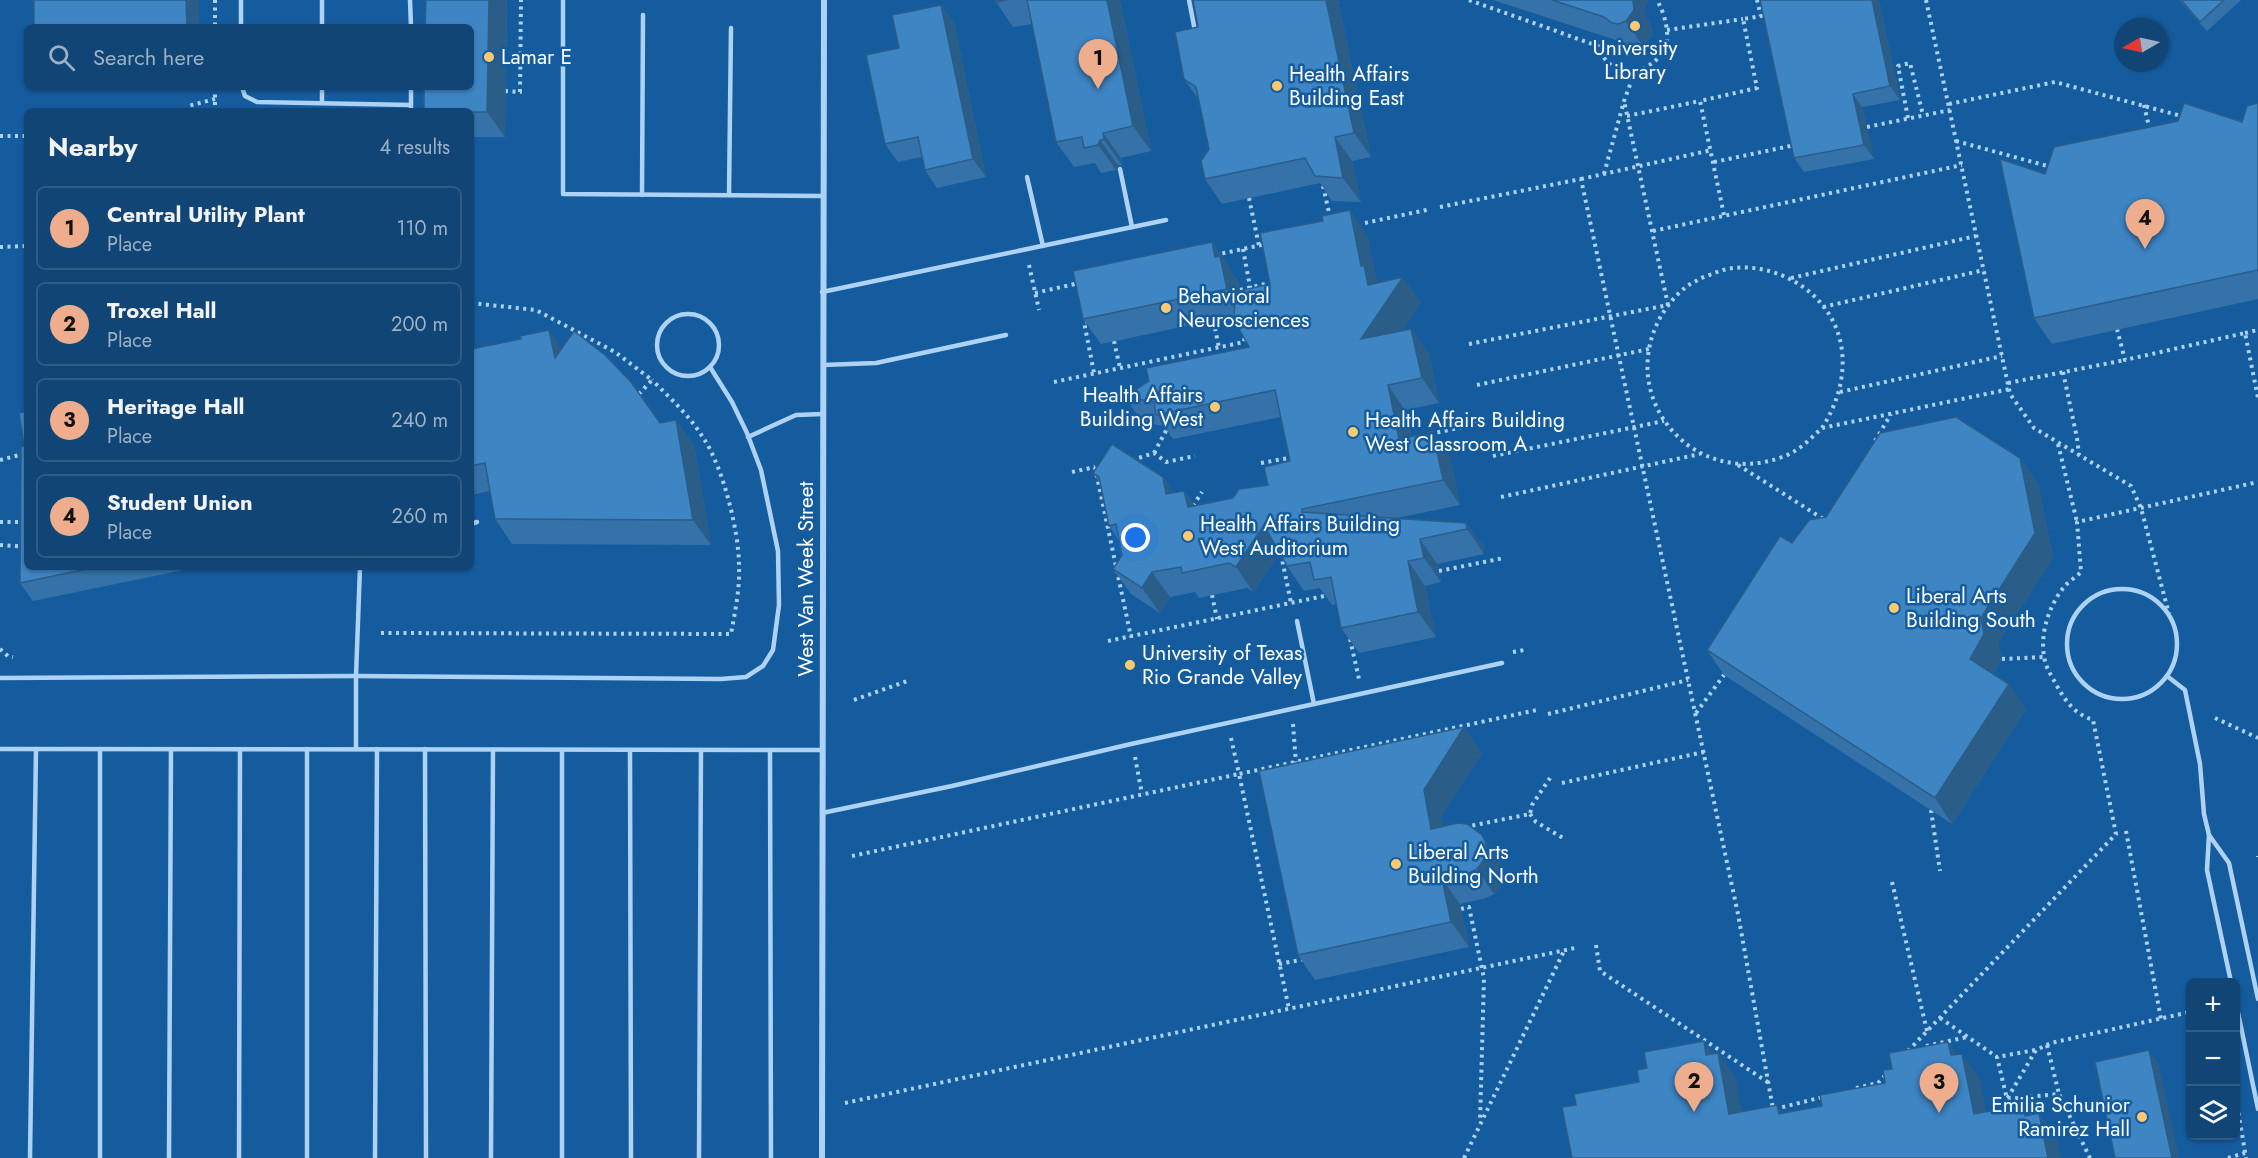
<!DOCTYPE html>
<meta charset="utf-8">
<style>
:root{--surface:#104576;--page:#194c7b;--text:#f1f3f6;--muted:#9cb1c5;--line:#305d88;--accent:#eead8d}
body{margin:0;font-family:Jost,sans-serif;background:var(--page);color:var(--text)}
.controls{position:absolute;right:18px;bottom:18px;display:grid;overflow:hidden;border-radius:9px;box-shadow:0 2px 4px #0004}
.controls button{width:54px;height:54px;display:grid;place-items:center;padding:0;border:0;border-bottom:2px solid var(--line);background:var(--surface);color:var(--text);font:30px sans-serif}
.compass{position:absolute;left:2114px;top:18px;width:54px;height:54px;border-radius:50%;background:var(--surface);box-shadow:0 2px 4px #0004;rotate:261deg}
.you{position:absolute;left:1136px;top:538px;width:21px;height:21px;margin:-15px;border:4px solid #fff;border-radius:50%;background:#1a73e8;box-shadow:0 0 0 9px #1a73e833}
.badge{display:grid;place-items:center;width:39px;height:39px;border-radius:50%;background:var(--accent);color:#111;font-size:20px;font-weight:700}
.pin{position:absolute;translate:-50% -50px;filter:drop-shadow(0 2px 3px #0008)}
.pin::after{content:'';position:absolute;top:32px;width:21px;height:18px;background:inherit;clip-path:polygon(0 0,100% 0,50% 100%)}
.list{margin:0;padding:0;list-style:none}
h2{display:flex;justify-content:space-between;align-items:center;height:78px;margin:0;padding:0 24px;font-size:26px}
h2 small{font-size:20px;font-weight:400;color:var(--muted)}
.list li{display:grid;grid-template-columns:39px 1fr auto;gap:18px;align-items:center;box-sizing:border-box;height:84px;margin:0 12px 12px;padding:0 12px;border:2px solid var(--line);border-radius:9px}
.list b{display:block;font-size:22px;white-space:nowrap}
.list p{margin:0;font-size:20px;white-space:nowrap;color:var(--muted)}
.list em{font-size:20px;font-style:normal;color:var(--muted)}
.icon{flex:none;width:33px;height:33px;fill:none;stroke:currentColor;stroke-width:2;stroke-linecap:round;stroke-linejoin:round}
.map{position:relative;flex:none;width:2258px;height:1158px;overflow:hidden}
.search{position:absolute;background:var(--surface);box-shadow:0 2px 4px #0004;left:24px;top:24px;width:450px;height:66px;display:flex;align-items:center;gap:15px;box-sizing:border-box;padding:0 21px;border-radius:9px;color:var(--muted);font-size:22px}
.panel{position:absolute;background:var(--surface);box-shadow:0 2px 4px #0004;left:24px;top:108px;width:450px;height:462px;border-radius:9px}
.map>svg:first-child{display:block}
.lines{fill:none;stroke-linecap:round;stroke-linejoin:round}
.path{stroke:#add2f3;stroke-width:4;stroke-dasharray:3 4.5;stroke-linecap:butt}
.service{stroke:#add2f3;stroke-width:4.5}
.minor{stroke:#add2f3;stroke-width:6}
.wall{fill:#3572a9}
.shaded-wall{fill:#2b5d89}
.building{fill:#3e85c4;stroke:#2b5d89;stroke-width:1.5}
.poi-dot{fill:#ffca6f;stroke:#155c9e;stroke-width:2}
.labels{text-anchor:middle;stroke-width:5;stroke-linejoin:round;paint-order:stroke}
.poi-label{font-size:21px;fill:#fff;stroke:#155c9e;text-anchor:start}
.street-label{font-size:21px;fill:#fff;stroke:#155c9e}
</style>
<div class="map">
<svg width="2258" height="1158" viewBox="0 0 2258 1158">
<rect width="100%" height="100%" fill="#155c9e"/>
<g class="lines">
<g class="path">
<polyline points="215,0 215,27"/>
<path d="M1469,0L1598,46C1605,64 1615,71 1634,74C1663,59 1674,48 1663,13C1661,8 1659,5 1658,0"/>
<polyline points="1926,0 2010,394 2034,428 2131,486 2141,508 2169,614"/>
<polyline points="1667,30 1743,19"/>
<polyline points="215,87 215,111"/>
<polyline points="505,91 520,92 521,0"/>
<polyline points="1949,104 2055,82 2185,117"/>
<polyline points="2144,105 2150,131"/>
<polyline points="188,111 188,106 215,99"/>
<polyline points="1627,116 1700,101"/>
<polyline points="1908,118 1898,66 1910,63 1923,115"/>
<polyline points="1867,127 1950,110"/>
<polyline points="0,136 27,136"/>
<polyline points="1956,141 2051,167"/>
<polyline points="1714,162 1795,145"/>
<polyline points="1604,174 1624,101 1634,74"/>
<polyline points="1581,179 1712,150"/>
<polyline points="1323,186 1330,217"/>
<polyline points="1249,198 1259,246"/>
<polyline points="1440,207 1581,179 1738,914 1773,1109"/>
<polyline points="1724,215 1700,101 1757,88 1743,19 1761,16 1757,0"/>
<polyline points="1365,223 1431,209"/>
<polyline points="1653,231 1962,165"/>
<polyline points="0,247 27,246"/>
<polyline points="1243,249 1251,292"/>
<polyline points="1215,255 1266,244"/>
<polyline points="1029,265 1039,310"/>
<polyline points="1791,278 1976,236"/>
<polyline points="1240,290 1273,282"/>
<polyline points="1035,293 1079,283"/>
<polyline points="471,303 536,310 615,352 652,380 637,396"/>
<polyline points="1823,307 1984,270"/>
<polyline points="1088,321 1084,322 1094,373"/>
<polyline points="1199,324 1199,326 1214,323 1219,348"/>
<polyline points="2117,329 2125,360 2245,333 2258,398"/>
<polyline points="2245,333 2258,330"/>
<polyline points="1114,341 1120,368"/>
<polyline points="1469,344 1668,305 1624,101"/>
<polyline points="2063,372 2077,438 2079,455"/>
<polyline points="1054,382 1244,342 1245,334"/>
<polyline points="2008,383 2125,360"/>
<polyline points="1477,385 1649,349"/>
<polyline points="1840,392 2002,356"/>
<path d="M1822,428C1849,386 1853,332 1813,295C1789,273 1749,260 1717,272C1710,275 1702,277 1696,281C1682,287 1669,303 1661,316C1615,398 1694,490 1782,457C1798,452 1810,439 1822,428L2010,389"/>
<polyline points="1430,434 1486,422"/>
<polyline points="1875,441 1891,414"/>
<polyline points="2058,444 2077,522"/>
<polyline points="1154,453 1168,427"/>
<polyline points="1493,456 1664,421"/>
<polyline points="0,460 27,453"/>
<polyline points="1132,460 1154,453 1166,462 1195,456"/>
<polyline points="1261,463 1294,457"/>
<polyline points="1738,465 1825,520"/>
<polyline points="1095,467 1131,637"/>
<polyline points="1072,472 1095,467"/>
<polyline points="1501,497 1700,454"/>
<polyline points="1193,506 1202,492"/>
<polyline points="0,522 27,522"/>
<polyline points="0,545 27,547"/>
<polyline points="1281,554 1291,603"/>
<polyline points="1439,571 1504,558"/>
<polyline points="1212,595 1217,619"/>
<path d="M381,633L731,634C735,612 740,589 739,566C739,531 723,468 704,439C690,416 671,399 652,380"/>
<polyline points="1350,639 1359,679"/>
<polyline points="1108,641 1329,595"/>
<polyline points="0,649 8,656 13,657"/>
<polyline points="1513,652 1524,650"/>
<polyline points="2002,659 2044,657"/>
<polyline points="854,700 907,681"/>
<polyline points="1696,713 1724,675"/>
<polyline points="1548,714 1688,680"/>
<polyline points="2215,718 2258,738"/>
<polyline points="1293,724 1296,764"/>
<polyline points="1231,738 1239,774 1537,710"/>
<polyline points="1135,757 1142,794"/>
<polyline points="1562,783 1704,752"/>
<polyline points="1931,810 1940,871"/>
<polyline points="1530,814 1536,822 1563,838"/>
<polyline points="1465,827 1530,814 1532,805 1550,778"/>
<polyline points="2126,831 2161,1019"/>
<polyline points="852,856 1239,774 1289,1009"/>
<polyline points="2258,857 2258,856"/>
<polyline points="1892,882 1927,1031"/>
<polyline points="1461,909 1469,907 1484,978 1480,1122"/>
<polyline points="1596,945 1600,971 1769,1083"/>
<polyline points="1279,964 1305,959"/>
<polyline points="1940,1018 1997,1057"/>
<polyline points="2047,1045 2059,1094"/>
<polyline points="1926,1046 1967,1037"/>
<polyline points="2035,1050 1997,1057 2007,1099 2059,1094 2090,1158"/>
<path d="M1908,1051L2116,834L2093,720C2075,714 2066,702 2057,686C2053,678 2047,670 2045,661C2039,636 2048,607 2064,587C2068,582 2076,577 2081,572L2077,522L2258,482"/>
<polyline points="1856,1088 1878,1083 1895,1065"/>
<polyline points="2236,1098 2246,1158"/>
<polyline points="845,1103 1575,948"/>
<polyline points="1775,1109 1823,1097"/>
<polyline points="2002,1112 2007,1099 2036,1050 2051,1043 2190,1012"/>
<polyline points="1464,1158 1564,951"/>
<polyline points="2228,1158 2245,1153"/>
</g>
<g class="service">
<polyline points="241,0 241,27"/>
<polyline points="322,0 322,27"/>
<polyline points="410,0 411,27"/>
<polyline points="1189,0 1195,31"/>
<polyline points="563,1 563,194 822,196"/>
<polyline points="242,87 245,96 257,102 411,105"/>
<polyline points="322,87 322,103"/>
<polyline points="411,87 411,111"/>
<polyline points="1120,169 1132,227"/>
<polyline points="1027,177 1043,246"/>
<polyline points="642,195 643,15"/>
<polyline points="729,195 731,28"/>
<polyline points="822,292 1166,220"/>
<circle cx="688" cy="345" r="31"/>
<polyline points="823,365 876,363 1006,335"/>
<polyline points="748,437 796,415 823,414"/>
<polyline points="471,524 477,522"/>
<circle cx="2122" cy="644" r="55"/>
<polyline points="1297,621 1314,704"/>
<polyline points="2167,676 2185,690 2200,764 2204,814 2209,835 2207,870 2231,982"/>
<polyline points="0,678 356,676 721,679 746,677 763,666 773,650 779,605 778,551 761,470 747,433 732,402 710,367"/>
<polyline points="0,749 822,750"/>
<polyline points="356,749 356,676 360,567"/>
<polyline points="425,749 426,1158"/>
<polyline points="562,750 562,1158"/>
<polyline points="630,750 631,1158"/>
<polyline points="770,750 771,1158"/>
<polyline points="822,813 952,786 1131,744 1502,663"/>
<polyline points="2209,835 2229,863 2258,999"/>
<polyline points="2236,1003 2258,1109"/>
<polyline points="30,1158 36,749"/>
<polyline points="100,1158 100,749"/>
<polyline points="169,1158 171,749"/>
<polyline points="239,1158 240,749"/>
<polyline points="307,1158 307,749"/>
<polyline points="375,1158 377,749"/>
<polyline points="491,1158 493,750"/>
<polyline points="699,1158 701,750"/>
</g>
<polyline class="minor" points="822,1158 824,0"/>
</g>
<g class="wall">
<polygon points="426,0 507,0 505,137 471,137 471,111"/>
<polygon points="995,0 1120,0 1151,151 1121,158 1122,165 1118,165 1116,170 1101,173 1095,163 1074,167 1056,142 1032,24 1013,27 996,2"/>
<polygon points="1338,0 1371,157 1352,161 1361,202 1332,201 1320,183 1222,204 1205,179 1209,149 1199,100 1184,79"/>
<polygon points="1493,0 1648,0 1644,12 1651,27 1652,35 1643,46 1636,49 1629,48 1622,42"/>
<polygon points="1760,0 1879,0 1900,100 1862,107 1874,159 1804,172 1794,158"/>
<polygon points="2179,0 2241,0 2207,31"/>
<polygon points="941,5 954,23 986,177 937,188 925,170 922,157 898,162 885,144"/>
<polygon points="2258,103 2258,299 2052,344 2034,318 2045,174 2242,122"/>
<polygon points="1367,235 1377,283 1421,302 1401,331 1411,329 1429,354 1439,403 1405,410 1411,436 1450,457 1460,505 1397,518 1466,523 1484,547 1484,554 1437,564 1441,582 1425,586 1436,637 1359,653 1341,628 1336,604 1332,605 1320,588 1304,591 1287,566 1279,553 1253,592 1247,588 1199,598 1195,592 1170,597 1160,613 1131,594 1113,569 1122,555 1119,541 1109,526 1100,483 1093,473 1163,477 1174,493 1184,491 1195,506 1233,498 1268,485 1290,461 1281,417 1173,439 1164,426 1142,422 1125,397 1249,347 1234,316 1101,344 1083,319 1212,242 1229,267 1230,271 1238,282 1240,291 1270,284"/>
<polygon points="562,348 660,423 676,420 694,446 711,545 512,544 495,519 490,491 471,495 471,349"/>
<polygon points="24,446 27,567 198,567 33,601 20,583"/>
<polygon points="2020,458 2038,484 2053,558 1998,643 2002,659 1993,674 2026,709 1952,824 1724,675 1707,650 1792,543 1826,517"/>
<polygon points="1482,753 1441,816 1443,826 1500,860 1503,868 1503,878 1501,887 1494,894 1486,898 1460,904 1469,947 1315,980 1298,955"/>
</g>
<g class="shaded-wall">
<polygon points="186,0 199,0 199,27 187,27"/>
<polygon points="489,0 507,0 505,137 487,112"/>
<polygon points="1107,0 1120,0 1151,151 1133,126"/>
<polygon points="1326,0 1338,0 1371,157 1354,133"/>
<polygon points="1633,0 1648,0 1644,12 1651,27 1652,35 1643,46 1626,21"/>
<polygon points="1872,0 1879,0 1900,100 1890,86"/>
<polygon points="941,5 954,23 986,177 973,159"/>
<polygon points="1853,94 1862,107 1874,159 1864,145"/>
<polygon points="1103,133 1121,158 1122,165 1104,140"/>
<polygon points="1335,137 1352,161 1361,202 1343,178"/>
<polygon points="1100,140 1118,165 1116,170 1098,145"/>
<polygon points="1350,210 1367,235 1378,286 1403,277 1421,302 1378,364 1361,339 1361,266"/>
<polygon points="1212,242 1229,267 1230,271 1238,282 1244,314 1227,289 1215,257"/>
<polygon points="1411,329 1429,354 1439,403 1422,378"/>
<polygon points="549,330 567,355 555,358"/>
<polygon points="1388,385 1405,410 1417,464 1399,439"/>
<polygon points="676,420 694,446 711,545 693,520"/>
<polygon points="1433,432 1450,457 1460,505 1443,480"/>
<polygon points="2020,458 2038,484 2053,558 1998,643 2002,659 1988,684 1970,659"/>
<polygon points="1163,477 1180,502 1166,494"/>
<polygon points="1184,491 1202,515 1188,507"/>
<polygon points="1466,523 1484,547 1484,554 1467,529"/>
<polygon points="1264,525 1281,550 1253,592 1236,567"/>
<polygon points="1420,539 1437,564 1441,582 1424,558"/>
<polygon points="1408,561 1425,586 1436,637 1418,612"/>
<polygon points="1152,572 1170,597 1160,613 1142,588"/>
<polygon points="2009,684 2026,709 1952,824 1935,798"/>
<polygon points="1464,727 1482,753 1441,816 1449,854 1431,829 1424,790"/>
<polygon points="1482,835 1500,860 1503,868 1503,878 1501,887 1494,894 1477,869"/>
<polygon points="1442,879 1460,904 1469,947 1451,922"/>
<polygon points="1704,1041 1720,1065 1718,1053 1736,1078 1746,1139 1729,1114 1706,1055"/>
<polygon points="1948,1042 1965,1066 1962,1054 1980,1079 1991,1140 1974,1114 1951,1055"/>
<polygon points="2149,1050 2159,1064 2179,1158 2172,1158"/>
<polygon points="1777,1105 1795,1130 1779,1114"/>
<polygon points="2023,1105 2041,1131 2025,1116"/>
<polygon points="2039,1113 2057,1138 2061,1158 2048,1158"/>
</g>
<g class="building">
<polygon points="34,0 186,0 187,27 34,27"/>
<polygon points="426,0 489,0 487,112 471,112 471,111 424,111 424,87 471,87 471,27 425,27"/>
<polygon points="995,0 1007,0 996,2"/>
<polygon points="1027,0 1107,0 1133,126 1103,133 1104,140 1100,140 1098,145 1084,148 1082,137 1056,142"/>
<polygon points="1193,0 1326,0 1354,133 1335,137 1343,178 1315,176 1305,158 1205,179 1201,161 1209,149 1196,87 1184,79 1175,32 1198,27"/>
<polygon points="1552,0 1633,0 1634,10 1626,21 1619,24 1612,23 1604,17"/>
<polygon points="1760,0 1872,0 1890,86 1853,94 1864,145 1794,158"/>
<polygon points="2181,0 2224,0 2200,22"/>
<polygon points="941,5 973,159 925,170 918,137 885,144 866,55 899,48 892,15"/>
<polygon points="2184,103 2242,122 2247,106 2258,103 2258,270 2034,318 2000,159 2045,174 2054,147 2178,121"/>
<polygon points="25,159 27,159 27,567 96,567 20,583 21,447 24,446 19,413 24,412 25,390"/>
<polygon points="1350,210 1361,266 1364,265 1368,285 1403,277 1361,339 1411,329 1422,378 1388,385 1399,439 1433,432 1443,480 1302,509 1302,512 1466,523 1467,529 1420,539 1424,558 1408,561 1418,612 1341,628 1331,577 1314,580 1310,562 1287,566 1264,525 1236,567 1229,563 1182,573 1181,567 1152,572 1142,588 1113,569 1122,555 1116,524 1109,526 1099,477 1093,473 1112,444 1163,477 1166,494 1184,491 1188,507 1233,498 1239,489 1268,485 1264,467 1290,461 1275,390 1156,415 1154,402 1125,397 1149,381 1146,368 1249,347 1234,320 1235,292 1270,284 1260,233 1323,221 1322,216"/>
<polygon points="1212,242 1215,257 1220,256 1227,289 1083,319 1073,271"/>
<polygon points="549,330 555,358 574,331 605,355 631,382 660,423 676,420 693,520 495,519 485,463 471,466 471,349 521,339 520,336"/>
<polygon points="1956,417 2020,458 2035,533 1981,618 1984,634 1970,659 2009,684 1935,798 1707,650 1780,536 1792,543 1809,520 1826,517 1880,433"/>
<polygon points="1464,727 1424,790 1431,829 1458,823 1467,824 1482,835 1486,843 1486,853 1483,861 1477,869 1469,873 1442,879 1451,922 1298,955 1259,771"/>
<polygon points="1704,1041 1706,1055 1718,1053 1729,1114 1777,1105 1779,1114 1822,1106 1820,1095 1885,1083 1883,1070 1892,1069 1889,1053 1948,1042 1951,1055 1962,1054 1974,1114 2023,1105 2025,1116 2039,1113 2048,1158 1572,1158 1562,1107 1576,1105 1574,1094 1639,1082 1637,1070 1647,1068 1644,1052"/>
<polygon points="2149,1050 2172,1158 2115,1158 2095,1062"/>
</g>
<g class="poi-dot">
<circle cx="1635" cy="26" r="6"/>
<circle cx="489" cy="57" r="6"/>
<circle cx="1277" cy="86" r="6"/>
<circle cx="1166" cy="308" r="6"/>
<circle cx="1215" cy="407" r="6"/>
<circle cx="1353" cy="432" r="6"/>
<circle cx="1188" cy="536" r="6"/>
<circle cx="1894" cy="608" r="6"/>
<circle cx="1130" cy="665" r="6"/>
<circle cx="1396" cy="864" r="6"/>
<circle cx="2142" cy="1117" r="6"/>
</g>
<g class="labels">
<g class="poi-label">
<text x="1635" y="55" text-anchor="middle">University<tspan x="1635" dy="24">Library</tspan></text>
<text x="501" y="64">Lamar E</text>
<text x="1289" y="81">Health Affairs<tspan x="1289" dy="24">Building East</tspan></text>
<text x="1178" y="303">Behavioral<tspan x="1178" dy="24">Neurosciences</tspan></text>
<text x="1203" y="402" text-anchor="end">Health Affairs<tspan x="1203" dy="24">Building West</tspan></text>
<text x="1365" y="427">Health Affairs Building<tspan x="1365" dy="24">West Classroom A</tspan></text>
<text x="1200" y="531">Health Affairs Building<tspan x="1200" dy="24">West Auditorium</tspan></text>
<text x="1906" y="603">Liberal Arts<tspan x="1906" dy="24">Building South</tspan></text>
<text x="1142" y="660">University of Texas<tspan x="1142" dy="24">Rio Grande Valley</tspan></text>
<text x="1408" y="859">Liberal Arts<tspan x="1408" dy="24">Building North</tspan></text>
<text x="2130" y="1112" text-anchor="end">Emilia Schunior<tspan x="2130" dy="24">Ramirez Hall</tspan></text>
</g>
<g class="street-label">
<text transform="translate(806 579) rotate(-90)" y="7">West Van Week Street</text>
</g>
</g>
</svg>
<div class="controls">
<button>+</button>
<button>−</button>
<button><svg class="icon" aria-label="layers" viewBox="0 0 24 24"><path d="M12 4l9 5-9 5-9-5zM3 14l9 5 9-5"/></svg></button>
</div>
<svg class="compass" viewBox="-18 -18 36 36"><path d="M0-13l5 13h-10z" fill="#e53935"/><path d="M0 13l5-13h-10z" fill="#9cb1c5"/></svg>
<div class="you"></div>
<div class="pin badge" style="left:1098px;top:89px">1</div>
<div class="pin badge" style="left:1694px;top:1112px">2</div>
<div class="pin badge" style="left:1939px;top:1113px">3</div>
<div class="pin badge" style="left:2145px;top:249px">4</div>
<div class="search"><svg class="icon" aria-label="search" viewBox="0 0 24 24"><circle cx="10" cy="10" r="6"/><path d="M15 15l6 6"/></svg>Search here</div>
<section class="panel">
<h2>Nearby<small>4 results</small></h2>
<ul class="list">
<li><span class="badge">1</span><div><b>Central Utility Plant</b><p>Place</p></div><em>110 m</em></li>
<li><span class="badge">2</span><div><b>Troxel Hall</b><p>Place</p></div><em>200 m</em></li>
<li><span class="badge">3</span><div><b>Heritage Hall</b><p>Place</p></div><em>240 m</em></li>
<li><span class="badge">4</span><div><b>Student Union</b><p>Place</p></div><em>260 m</em></li>
</ul>
</section>
</div>
